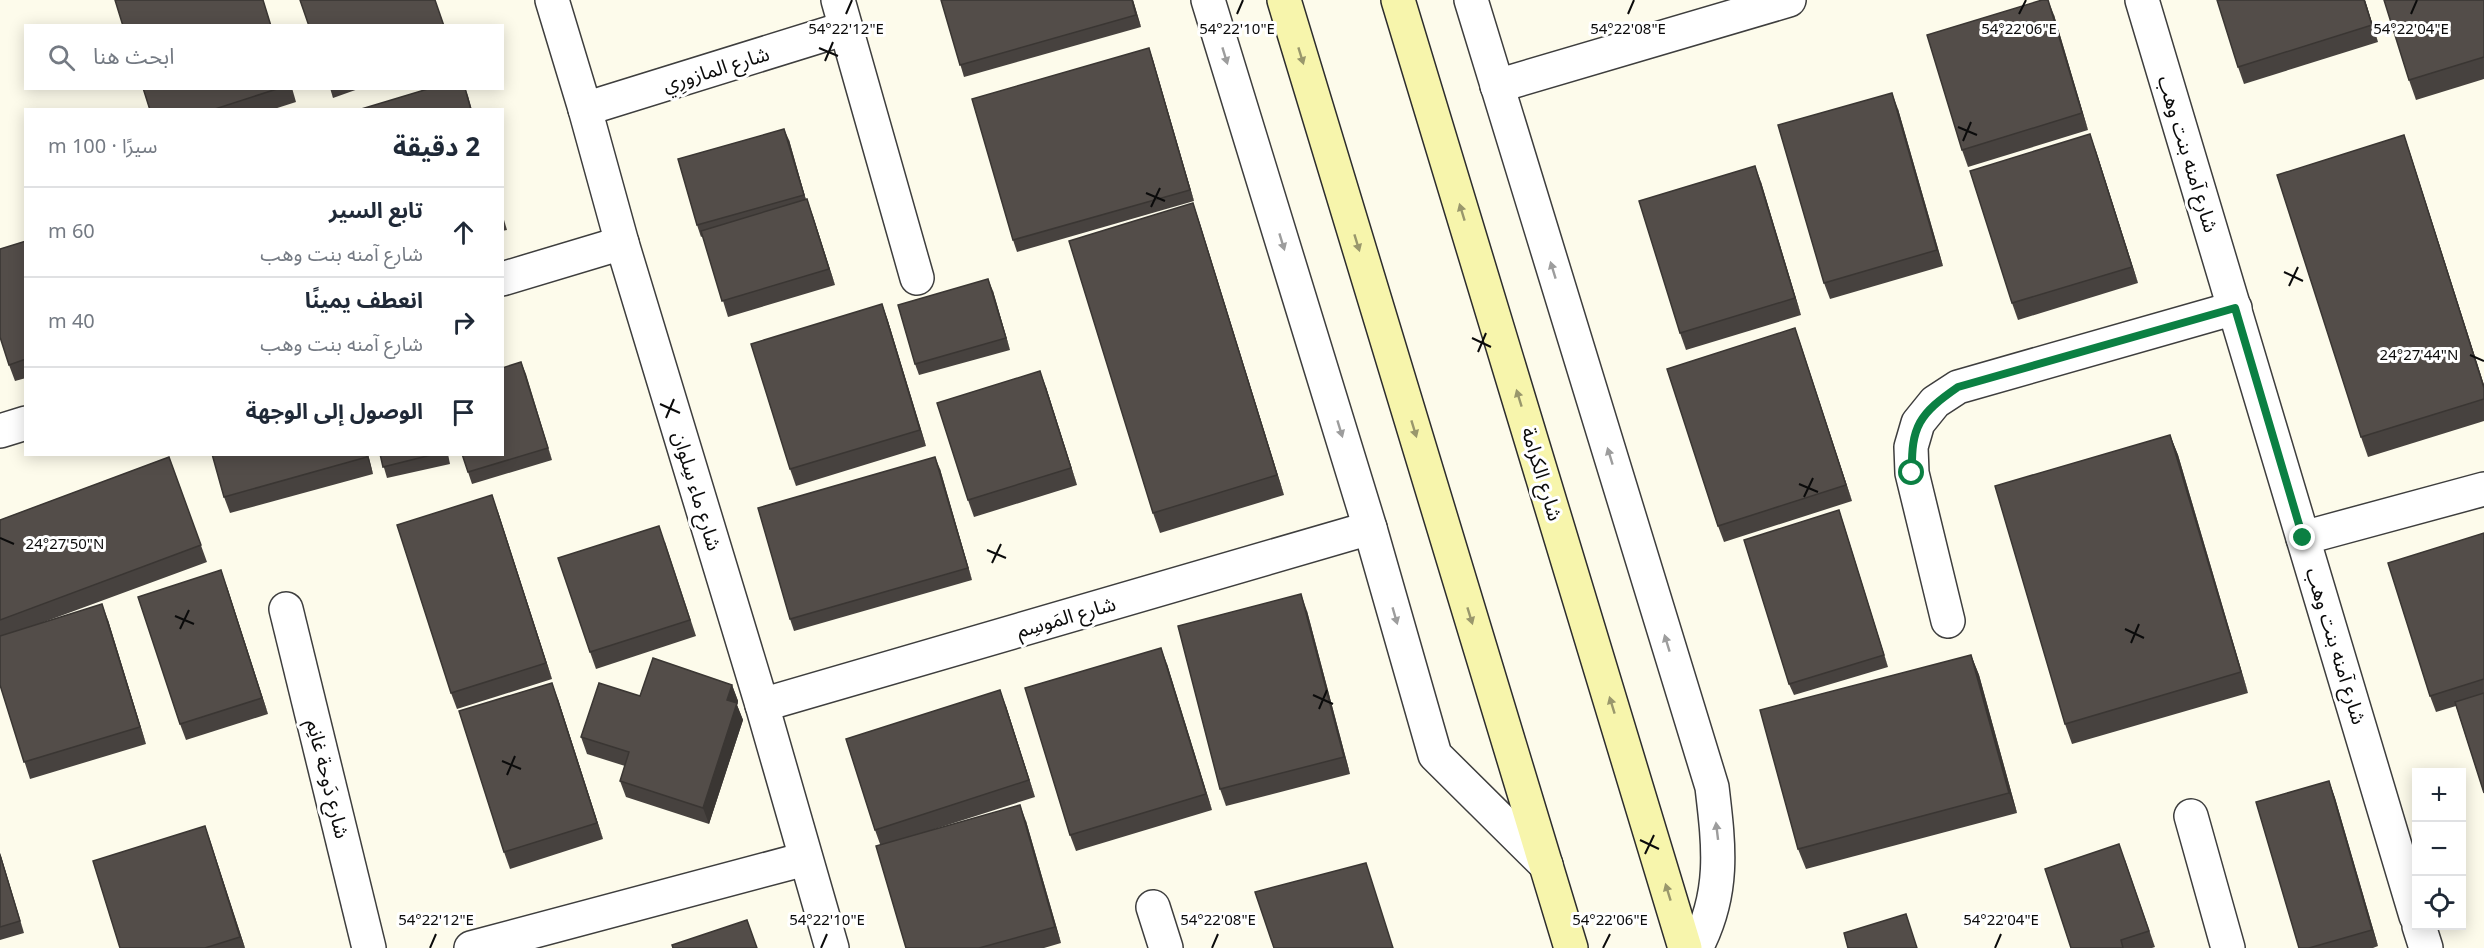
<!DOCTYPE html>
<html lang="ar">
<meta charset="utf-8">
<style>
:root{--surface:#fff;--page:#f2f2f3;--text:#1f2937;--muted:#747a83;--line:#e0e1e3}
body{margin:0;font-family:Georgia,"Noto Sans Arabic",serif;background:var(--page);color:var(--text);direction:rtl}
.controls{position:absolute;right:18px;bottom:18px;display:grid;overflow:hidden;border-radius:0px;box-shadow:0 3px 15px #0003}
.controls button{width:54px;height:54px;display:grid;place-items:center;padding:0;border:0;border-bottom:2px solid var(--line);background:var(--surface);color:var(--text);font:30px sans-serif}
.stop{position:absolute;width:18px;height:18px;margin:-14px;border:4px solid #0b8043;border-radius:50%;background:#fff}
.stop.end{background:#0b8043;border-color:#fff;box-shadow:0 2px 6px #0008}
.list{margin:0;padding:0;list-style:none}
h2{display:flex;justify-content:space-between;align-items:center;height:78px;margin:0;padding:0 24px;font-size:26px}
h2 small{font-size:20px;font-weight:400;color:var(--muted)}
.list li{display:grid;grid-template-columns:39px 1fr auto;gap:18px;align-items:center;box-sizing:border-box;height:90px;padding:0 24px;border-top:2px solid var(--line)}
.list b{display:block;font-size:22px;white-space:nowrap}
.list p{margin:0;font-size:20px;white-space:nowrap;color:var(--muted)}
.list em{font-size:20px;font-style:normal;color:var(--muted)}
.icon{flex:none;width:33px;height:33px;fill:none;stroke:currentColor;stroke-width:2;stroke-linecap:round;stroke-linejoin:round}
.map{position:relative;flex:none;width:2484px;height:948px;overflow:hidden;direction:ltr}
.search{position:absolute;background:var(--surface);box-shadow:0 3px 15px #0003;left:24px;top:24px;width:480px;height:66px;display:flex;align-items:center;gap:15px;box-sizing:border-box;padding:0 21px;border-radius:0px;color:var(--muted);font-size:22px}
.panel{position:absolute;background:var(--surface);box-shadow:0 3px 15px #0003;left:24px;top:108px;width:480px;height:348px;border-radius:0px;direction:rtl}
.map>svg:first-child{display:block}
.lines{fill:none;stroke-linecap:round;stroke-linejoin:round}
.street-casing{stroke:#3e3e3e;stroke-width:36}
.secondary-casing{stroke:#2d2d2d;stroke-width:36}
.street{stroke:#fff;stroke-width:33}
.secondary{stroke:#f7f5ac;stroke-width:33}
.wall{fill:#47423f}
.shaded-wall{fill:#3a3633}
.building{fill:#534d49;stroke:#3a3633;stroke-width:1.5}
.oneway{fill:#9d9d9d}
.oneway2{fill:#99976c}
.route{stroke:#0b8043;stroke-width:8}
.ticks{fill:none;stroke:#0b0b0b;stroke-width:2}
.labels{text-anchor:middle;stroke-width:6;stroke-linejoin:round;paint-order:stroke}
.street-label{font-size:20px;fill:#0b0b0b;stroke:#fff}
.ticks-label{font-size:15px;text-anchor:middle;fill:#0b0b0b;stroke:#fff;stroke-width:6;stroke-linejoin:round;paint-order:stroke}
</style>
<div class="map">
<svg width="2484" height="948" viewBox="0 0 2484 948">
<rect width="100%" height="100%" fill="#fdfbeb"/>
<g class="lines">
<g class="street-casing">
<g id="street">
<polyline points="552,0 585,109 622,243 762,705 832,948"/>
<polyline points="838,0 917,278"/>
<polyline points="1208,0 1370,528 1435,755 1546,865"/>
<path d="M1471,0L1712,787C1719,846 1725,893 1696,948"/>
<polyline points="2142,0 2416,916"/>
<polyline points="1497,86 1789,0"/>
<polyline points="585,109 846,28"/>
<polyline points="502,279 622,243"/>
<polyline points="0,431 26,423"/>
<polyline points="2303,538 2484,489"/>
<polyline points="286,609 369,948"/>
<polyline points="1948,621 1912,473 1911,447 1918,423 1935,402 1958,387 2235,308"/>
<polyline points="762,705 1370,528"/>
<polyline points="2191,816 2228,948"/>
<polyline points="1153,907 1166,948"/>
<polyline points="2419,926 2426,948"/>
<polyline points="471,948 805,859"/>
</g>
</g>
<g class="secondary-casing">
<g id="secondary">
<polyline points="1284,0 1571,948"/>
<polyline points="1398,0 1685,948"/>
</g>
</g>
<use href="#street" class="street"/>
<use href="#secondary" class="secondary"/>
</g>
<g class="wall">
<polygon points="941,0 1133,0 1141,27 964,77"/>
<polygon points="2365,0 2378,42 2244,84 2238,67"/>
<polygon points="2484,0 2484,79 2416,100 2409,80"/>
<polygon points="2054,15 2088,130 1968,167 1962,150"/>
<polygon points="1149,48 1153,60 1194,201 1017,252 1013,240"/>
<polygon points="143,88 292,88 296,102 271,110 150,110"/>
<polygon points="330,88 361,88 333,98"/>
<polygon points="1898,109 1943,266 1830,299 1824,283"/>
<polygon points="2404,135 2411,156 2484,385 2484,421 2368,457 2361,437"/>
<polygon points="789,140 806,200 813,216 835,285 728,317 703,236 701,237 697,225"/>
<polygon points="2096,151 2138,283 2018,320 2012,303"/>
<polygon points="1761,182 1801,315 1686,350 1680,333"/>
<polygon points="1193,203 1200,224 1284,495 1160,533 1153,513"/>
<polygon points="502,213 507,230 502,231"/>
<polygon points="26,241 26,378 15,381 9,365"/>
<polygon points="993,291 1010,350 919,375 915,364"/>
<polygon points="882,304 888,321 926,446 796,486 790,469"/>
<polygon points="1795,328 1852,501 1724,542 1718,526"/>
<polygon points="521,362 552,460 472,484 468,472"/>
<polygon points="1046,387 1077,485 974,517 968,500"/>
<polygon points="2170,435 2178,455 2248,693 2072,744 2065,724"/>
<polygon points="368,454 373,474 230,513 224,497"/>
<polygon points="380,454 448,454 450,464 387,478"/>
<polygon points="169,457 207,562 44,622 108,620 146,744 30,779 0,685 0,520"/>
<polygon points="940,469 972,580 794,631 790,619"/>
<polygon points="1839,510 1888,667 1794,695 1789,684"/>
<polygon points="498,512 552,679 457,709 451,693"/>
<polygon points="2484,533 2484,793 2456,706 2436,712 2430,696"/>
<polygon points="665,542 696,636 596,669 590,652"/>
<polygon points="227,587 268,714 186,740 180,724"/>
<polygon points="1307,611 1350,774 1226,806 1220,789"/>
<polygon points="1971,655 1979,675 2017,813 1806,869 1798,849"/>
<polygon points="1167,664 1212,810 1076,851 1070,835"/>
<polygon points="732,685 738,701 737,705 743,720 709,824 626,797 620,781 625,766 587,754 581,737 640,696"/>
<polygon points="558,699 603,839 510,869 504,852"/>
<polygon points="1006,706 1035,797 935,829 1026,821 1061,943 1044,948 906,948 880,844 875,830"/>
<polygon points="2329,781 2335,798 2378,946 2373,948 2299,948"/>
<polygon points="205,826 245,948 120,948"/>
<polygon points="0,853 24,933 0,940"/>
<polygon points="2125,860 2155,947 2152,948 2071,948"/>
</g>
<g class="shaded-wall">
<polygon points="1132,0 1133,0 1141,27 1136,15"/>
<polygon points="2048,0 2054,15 2088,130 2082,113"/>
<polygon points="2364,0 2365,0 2378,42 2372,25"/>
<polygon points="1149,48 1153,60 1194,201 1190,190"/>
<polygon points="465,88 468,96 472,110 471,110"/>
<polygon points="1892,93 1898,109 1943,266 1937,250"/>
<polygon points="784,129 789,140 808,207 804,195"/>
<polygon points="2090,134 2096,151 2138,283 2132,267"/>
<polygon points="2404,135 2411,156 2484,385 2484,388"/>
<polygon points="1755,166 1761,182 1801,315 1795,298"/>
<polygon points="807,199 813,216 835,285 829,269"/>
<polygon points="1193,203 1200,224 1284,495 1277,475"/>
<polygon points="988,279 993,291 1010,350 1006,338"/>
<polygon points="882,304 888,321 926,446 920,430"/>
<polygon points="1795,328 1801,345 1852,501 1846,485"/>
<polygon points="521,362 526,374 552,460 548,448"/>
<polygon points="1040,371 1046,387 1077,485 1071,468"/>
<polygon points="2170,435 2178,455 2248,693 2241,672"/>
<polygon points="366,454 368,454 373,474"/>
<polygon points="935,457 940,469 972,580 968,568"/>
<polygon points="492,495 498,512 552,679 546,663"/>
<polygon points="1839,510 1843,522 1888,667 1884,655"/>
<polygon points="221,570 227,587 268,714 262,698"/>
<polygon points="1301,594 1307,611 1350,774 1344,757"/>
<polygon points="102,604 108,620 146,744 140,727"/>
<polygon points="1161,648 1167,664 1212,810 1206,794"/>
<polygon points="1971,655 1979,675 2017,813 2009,793"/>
<polygon points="552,683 558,699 603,839 597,823"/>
<polygon points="732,685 738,701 737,705 743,720 709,824 703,808 727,700"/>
<polygon points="1000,690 1006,706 1035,797 1029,780"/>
<polygon points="2329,781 2335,798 2378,946 2372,930"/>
<polygon points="1020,805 1026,821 1061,943 1055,927"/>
<polygon points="205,826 211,843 245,948 240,937"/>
<polygon points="0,853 24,933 0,855"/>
</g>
<g class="building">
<polygon points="115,0 263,0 271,26 123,26"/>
<polygon points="300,0 435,0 444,26 309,26"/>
<polygon points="941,0 1132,0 1136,15 960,65"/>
<polygon points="2042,0 2048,0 2082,113 1962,150 1927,35"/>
<polygon points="2217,0 2364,0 2372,25 2238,67"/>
<polygon points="2384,0 2484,0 2484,57 2409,80"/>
<polygon points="1149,48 1190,190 1013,240 972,99"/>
<polygon points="143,88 280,88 212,110 150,110"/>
<polygon points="431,88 465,88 471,110 358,110"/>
<polygon points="1892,93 1937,250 1824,283 1778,125"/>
<polygon points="784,129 804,195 697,225 678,159"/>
<polygon points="2090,134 2132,267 2012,303 1970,171"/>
<polygon points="2404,135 2484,388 2484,399 2361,437 2277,175"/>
<polygon points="1755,166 1795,298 1680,333 1639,201"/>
<polygon points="807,199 829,269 722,301 701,231"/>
<polygon points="1193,203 1277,475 1153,513 1069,241"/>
<polygon points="26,241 26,359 9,365 0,337 0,249"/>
<polygon points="988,279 1006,338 915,364 898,305"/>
<polygon points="882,304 920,430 790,469 751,344"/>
<polygon points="1795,328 1846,485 1718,526 1667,369"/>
<polygon points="521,362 548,448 468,472 462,454 502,454 502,368"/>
<polygon points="1040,371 1071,468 968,500 937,403"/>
<polygon points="2170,435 2241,672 2065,724 1995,486"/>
<polygon points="212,454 366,454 367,457 224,497"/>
<polygon points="380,454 435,454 383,467"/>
<polygon points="169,457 201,545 0,620 0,520"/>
<polygon points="935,457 968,568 790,619 758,508"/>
<polygon points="492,495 546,663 451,693 397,525"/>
<polygon points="1839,510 1884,655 1789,684 1744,540"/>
<polygon points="659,526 690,620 590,652 558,558"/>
<polygon points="2484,533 2484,679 2430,696 2388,563"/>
<polygon points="221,570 262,698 180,724 138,597"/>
<polygon points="1301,594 1344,757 1220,789 1178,626"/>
<polygon points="102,604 140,727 24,762 0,685 0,636"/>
<polygon points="1161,648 1206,794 1070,835 1025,688"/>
<polygon points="1971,655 2009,793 1798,849 1760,710"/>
<polygon points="653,658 732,685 727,700 737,703 703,808 620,781 629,752 581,737 599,683 640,696"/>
<polygon points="552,683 597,823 504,852 459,711"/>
<polygon points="1000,690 1029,780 875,830 846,739"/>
<polygon points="2484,693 2484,793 2455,702"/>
<polygon points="2329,781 2372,930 2309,948 2299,948 2256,802"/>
<polygon points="1020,805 1055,927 979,948 906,948 876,846"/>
<polygon points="205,826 240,937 205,948 120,948 93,861"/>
<polygon points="2119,844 2149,931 2121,940 2123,948 2071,948 2045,869"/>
<polygon points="0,855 20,921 0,927"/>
<polygon points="1366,863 1393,948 1274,948 1255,892"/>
<polygon points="1906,914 1917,948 1848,948 1844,933"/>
<polygon points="747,920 757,948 673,948 672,945"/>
</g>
<defs><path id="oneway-solid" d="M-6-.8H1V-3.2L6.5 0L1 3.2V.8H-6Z" transform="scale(1.5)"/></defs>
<g class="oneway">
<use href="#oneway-solid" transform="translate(1225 56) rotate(73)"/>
<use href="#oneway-solid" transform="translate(1282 242) rotate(73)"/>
<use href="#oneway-solid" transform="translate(1553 270) rotate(-107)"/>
<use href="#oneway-solid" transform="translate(1340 429) rotate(73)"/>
<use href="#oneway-solid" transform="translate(1610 456) rotate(-107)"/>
<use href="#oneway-solid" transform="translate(1395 616) rotate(74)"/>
<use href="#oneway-solid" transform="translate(1667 643) rotate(-107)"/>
<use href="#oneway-solid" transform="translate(1717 831) rotate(-97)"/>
</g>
<g class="oneway2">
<use href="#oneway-solid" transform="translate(1301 56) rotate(73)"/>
<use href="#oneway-solid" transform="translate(1462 212) rotate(-107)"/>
<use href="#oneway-solid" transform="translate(1357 243) rotate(73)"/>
<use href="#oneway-solid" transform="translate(1519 398) rotate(-107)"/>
<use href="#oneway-solid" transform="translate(1414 429) rotate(73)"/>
<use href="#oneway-solid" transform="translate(1470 616) rotate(73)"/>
<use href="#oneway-solid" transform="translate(1612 705) rotate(-107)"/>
<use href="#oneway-solid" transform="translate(1668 892) rotate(-107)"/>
</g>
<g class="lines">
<path class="route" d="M1912,473C1911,426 1919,414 1958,387L2235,308L2303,538"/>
</g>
<path class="ticks" d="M846,14L852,0M1237,14L1243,0M1628,14L1634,0M2019,14L2026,0M2411,14L2417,0M819,48L838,56M825,61L833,42M1958,127L1977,135M1963,141L1971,122M1146,193L1165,201M1151,207L1160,188M2284,272L2303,281M2289,286L2298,267M1472,338L1491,347M1478,352L1486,333M2470,355L2484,361M660,404L680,413M666,418L674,399M1799,484L1818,492M1804,497L1813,478M0,538L14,544M987,550L1006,558M992,563L1001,544M175,616L194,624M180,629L189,610M2125,629L2144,638M2131,643L2139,624M1313,695L1333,704M1319,709L1327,690M502,761L521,769M507,775L515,756M1640,840L1659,849M1645,854L1654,835M430,948L436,934M821,948L827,934M1212,948L1218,934M1603,948L1610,934M1995,948L2001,934"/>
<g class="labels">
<g class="street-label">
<text transform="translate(716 69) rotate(-17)" y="7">شارع المازورِي</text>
<text transform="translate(2188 154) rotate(73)" y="7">شارع آمنه بنت وهب</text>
<text transform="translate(1542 474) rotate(73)" y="7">شارع الكرامة</text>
<text transform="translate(697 491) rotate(73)" y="7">شارع ماء سِلوان</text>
<text transform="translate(1066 617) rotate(-16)" y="7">شارع المَوسِم</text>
<text transform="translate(2336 646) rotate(73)" y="7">شارع آمنه بنت وهب</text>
<text transform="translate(328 779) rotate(76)" y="7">شارع دَوحة غانِم</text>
</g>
</g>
<g class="ticks-label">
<text x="846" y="34">54°22'12"E</text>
<text x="1237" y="34">54°22'10"E</text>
<text x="1628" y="34">54°22'08"E</text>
<text x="2019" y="34">54°22'06"E</text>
<text x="2411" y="34">54°22'04"E</text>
<text x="2419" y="360">24°27'44"N</text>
<text x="65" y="549">24°27'50"N</text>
<text x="436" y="925">54°22'12"E</text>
<text x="827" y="925">54°22'10"E</text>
<text x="1218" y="925">54°22'08"E</text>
<text x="1610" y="925">54°22'06"E</text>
<text x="2001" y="925">54°22'04"E</text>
</g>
</svg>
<div class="controls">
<button>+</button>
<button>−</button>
<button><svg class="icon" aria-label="locate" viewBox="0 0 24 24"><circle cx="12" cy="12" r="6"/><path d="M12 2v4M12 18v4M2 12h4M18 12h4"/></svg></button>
</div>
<div class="stop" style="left:1912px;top:473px"></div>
<div class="stop end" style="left:2303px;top:538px"></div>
<div class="search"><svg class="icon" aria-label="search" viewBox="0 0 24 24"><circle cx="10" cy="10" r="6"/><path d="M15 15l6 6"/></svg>ابحث هنا</div>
<section class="panel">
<h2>2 دقيقة<small>سيرًا · 100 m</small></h2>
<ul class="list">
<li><svg class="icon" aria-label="ahead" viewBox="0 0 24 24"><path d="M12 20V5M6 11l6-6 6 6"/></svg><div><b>تابع السير</b><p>شارع آمنه بنت وهب</p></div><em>60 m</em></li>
<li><svg class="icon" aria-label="right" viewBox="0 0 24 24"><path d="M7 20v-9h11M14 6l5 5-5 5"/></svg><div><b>انعطف يمينًا</b><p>شارع آمنه بنت وهب</p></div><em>40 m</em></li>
<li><svg class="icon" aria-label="arrive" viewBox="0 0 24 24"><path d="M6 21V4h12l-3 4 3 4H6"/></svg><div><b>الوصول إلى الوجهة</b></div></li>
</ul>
</section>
</div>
